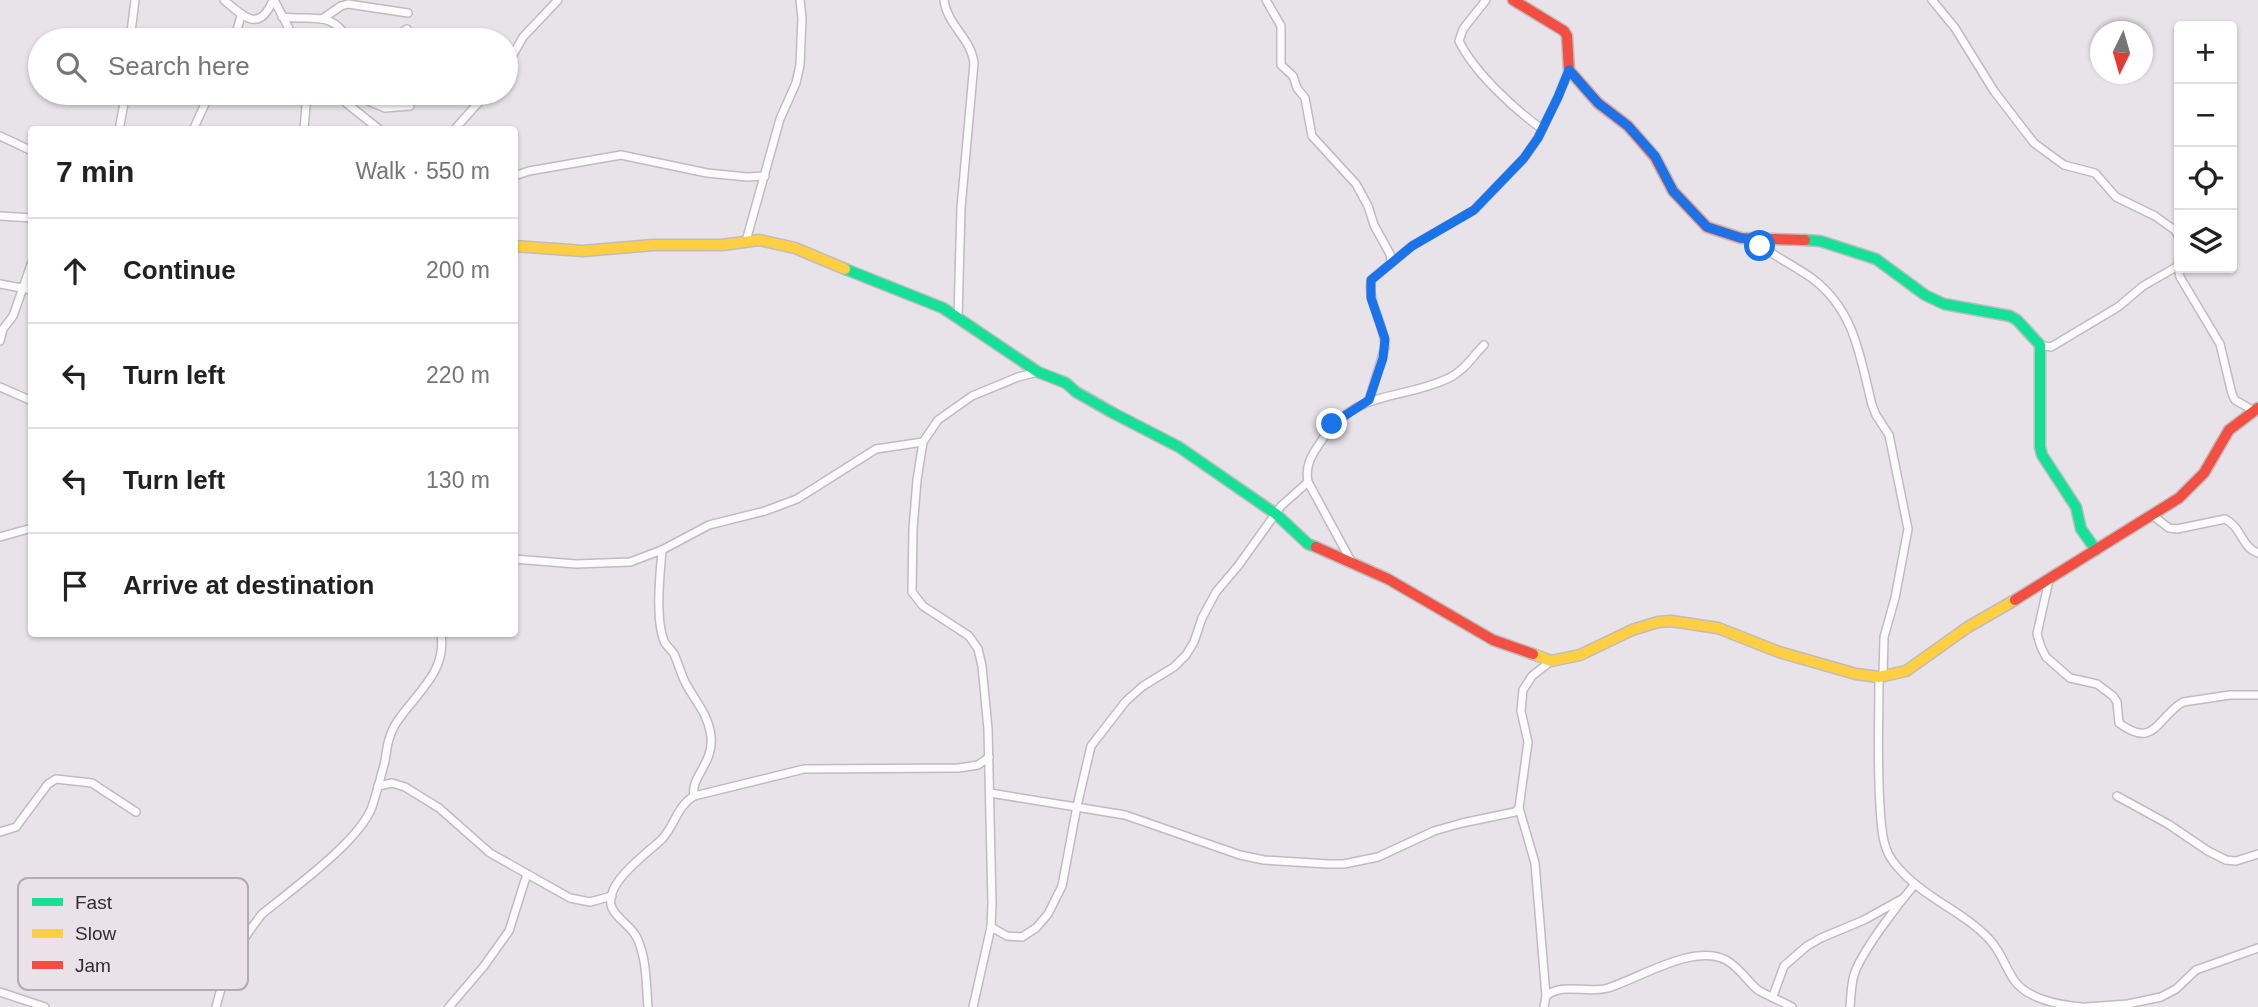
<!DOCTYPE html>
<meta charset="utf-8">
<style>
:root{--surface:#fff;--page:#f6f6f6;--text:#222;--muted:#767676;--line:#e0e0e0}
body{margin:0;font-family:Helvetica,sans-serif;background:var(--page);color:var(--text)}
.controls{position:absolute;right:21px;top:21px;display:grid;overflow:hidden;border-radius:7px;box-shadow:0 2px 5px #0004}
.controls button{width:63px;height:63px;display:grid;place-items:center;padding:0;border:0;border-bottom:2px solid var(--line);background:var(--surface);color:var(--text);font:35px sans-serif}
.compass{position:absolute;left:2090px;top:21px;width:63px;height:63px;border-radius:50%;background:var(--surface);box-shadow:0 2px 5px #0004;rotate:185deg}
.stop{position:absolute;width:21px;height:21px;margin:-16px;border:5px solid #1a73e8;border-radius:50%;background:#fff}
.stop.end{background:#1a73e8;border-color:#fff;box-shadow:0 2px 7px #0008}
.list{margin:0;padding:0;list-style:none}
h2{display:flex;justify-content:space-between;align-items:center;height:91px;margin:0;padding:0 28px;font-size:30px}
h2 small{font-size:23px;font-weight:400;color:var(--muted)}
.list li{display:grid;grid-template-columns:46px 1fr auto;gap:21px;align-items:center;box-sizing:border-box;height:105px;padding:0 28px;border-top:2px solid var(--line)}
.list b{display:block;font-size:26px;white-space:nowrap}
.list em{font-size:23px;font-style:normal;color:var(--muted)}
.icon{flex:none;width:38px;height:38px;fill:none;stroke:currentColor;stroke-width:2;stroke-linecap:round;stroke-linejoin:round}
.map{position:relative;flex:none;width:2258px;height:1007px;overflow:hidden}
.search{position:absolute;background:var(--surface);box-shadow:0 2px 5px #0004;left:28px;top:28px;width:490px;height:77px;display:flex;align-items:center;gap:18px;box-sizing:border-box;padding:0 24px;border-radius:38px;color:var(--muted);font-size:26px}
.panel{position:absolute;background:var(--surface);box-shadow:0 2px 5px #0004;left:28px;top:126px;width:490px;height:511px;border-radius:7px}
.map>svg:first-child{display:block}
.lines{fill:none;stroke-linecap:round;stroke-linejoin:round}
.street-casing{stroke:#bfbbbf;stroke-width:10}
.fast-casing{stroke:#bfbbbf;stroke-width:13}
.slow-casing{stroke:#bfbbbf;stroke-width:13}
.jam-casing{stroke:#bfbbbf;stroke-width:13}
.street{stroke:#fcfbfc;stroke-width:7}
.fast{stroke:#16e098;stroke-width:10}
.slow{stroke:#ffcf43;stroke-width:10}
.jam{stroke:#f24e42;stroke-width:10}
.route{stroke:#1a73e8;stroke-width:9}
.key{fill:#eae1e9;stroke:#b2abb2;stroke-width:2}
.key-label{font-size:19px;fill:#312d31}
</style>
<div class="map">
<svg width="2258" height="1007" viewBox="0 0 2258 1007">
<rect width="100%" height="100%" fill="#e8e3e8"/>
<g class="lines">
<g class="street-casing">
<g id="street">
<path d="M224,0C243,16 259,34 273,0"/>
<polyline points="274,0 295,40"/>
<path d="M944,0C947,25 971,38 974,63L961,208L958,317"/>
<polyline points="1266,0 1281,26 1281,65 1293,76 1297,88 1305,98 1312,136 1356,184 1368,206 1374,225 1390,254 1391,262"/>
<path d="M1486,0L1463,29L1459,41C1474,72 1514,109 1542,129"/>
<polyline points="1932,0 1955,28 1994,91 2034,143 2064,165 2095,173 2116,197 2155,216 2176,231 2179,238"/>
<path d="M282,17C313,21 331,10 349,40"/>
<polyline points="322,19 341,6 348,4 408,13"/>
<polyline points="130,40 135,0"/>
<polyline points="234,40 241,16"/>
<polyline points="388,40 407,29"/>
<polyline points="506,67 523,37 558,0"/>
<polyline points="325,93 340,98 380,130"/>
<polyline points="340,98 361,98 385,108 410,106"/>
<polyline points="119,130 126,93"/>
<polyline points="193,130 210,93"/>
<polyline points="304,130 307,93"/>
<polyline points="454,130 487,93"/>
<polyline points="0,136 32,151"/>
<polyline points="514,176 529,171 621,155 707,173 747,177 765,176"/>
<polyline points="0,216 32,218"/>
<path d="M1753,240C1771,255 1794,265 1813,279C1855,311 1860,357 1872,405L1876,415L1889,435L1908,529L1895,598L1884,637L1883,676"/>
<polyline points="746,241 780,119 796,83 800,65 802,18 800,0"/>
<polyline points="2179,255 2178,266 2180,277 2220,344 2232,394 2235,400 2254,411"/>
<polyline points="0,284 32,290"/>
<polyline points="0,341 3,329 13,316 32,262"/>
<polyline points="2040,345 2051,347 2118,307 2143,286 2178,266"/>
<polyline points="0,387 32,401"/>
<path d="M1369,400L1385,347C1385,324 1367,303 1371,280L1412,246L1474,210L1524,158L1538,138L1558,97L1569,70"/>
<path d="M2152,515L2169,528L2177,529L2225,519C2242,527 2241,547 2258,553"/>
<polyline points="0,537 32,528"/>
<path d="M662,550C660,575 655,618 664,641C666,646 671,649 674,654C678,663 681,674 686,684C696,702 708,714 711,736C714,764 690,777 694,796"/>
<polyline points="514,559 576,564 630,562 662,550 709,525 765,511 797,499 876,449 923,442"/>
<path d="M1351,561L1308,482C1305,466 1311,456 1320,443C1356,387 1399,402 1449,378C1465,370 1472,357 1484,345"/>
<path d="M2049,580L2037,634L2041,647L2046,657L2070,678L2097,684L2113,696L2117,702L2119,723C2155,750 2157,717 2183,702L2230,695H2258"/>
<path d="M1879,677C1879,720 1877,763 1880,806C1881,820 1881,835 1886,848C1889,858 1897,867 1904,874C1929,900 1965,913 1989,939C2001,951 2005,967 2014,980C2027,999 2060,1005 2082,1007"/>
<polyline points="378,786 392,783 405,787 439,808 490,853 570,898 590,902 612,896"/>
<polyline points="990,793 1125,815 1240,855 1264,860 1328,864 1344,864 1378,857 1434,831 1462,823 1515,812 1519,808 1528,742 1521,711 1523,690 1532,676 1551,661"/>
<polyline points="2117,796 2168,824 2208,851 2226,860 2236,861 2258,854"/>
<polyline points="1519,808 1535,863 1546,996"/>
<polyline points="0,832 16,827 48,784 56,779 92,783 136,812"/>
<polyline points="991,927 1007,936 1022,937 1036,928 1048,914 1062,886 1077,806 1091,746 1126,701 1143,686 1174,667 1186,655 1194,642 1202,618 1216,592 1238,566 1281,506 1308,482"/>
<polyline points="0,992 45,1007"/>
<polyline points="1773,996 1784,966 1807,946 1821,938 1864,920 1902,899"/>
<path d="M216,1007C224,973 240,941 262,914C291,890 359,842 372,807C377,792 381,776 385,761C387,748 388,737 395,725C414,694 447,674 441,634"/>
<polyline points="449,1007 484,966 509,931 527,874"/>
<path d="M648,1007C646,985 647,959 637,938C631,926 620,921 613,910C599,886 649,852 662,839C675,825 677,806 694,796L804,769L959,768L978,765L989,757"/>
<polyline points="973,1007 991,927 992,904 988,729 982,666 978,649 969,636 923,606 912,592 913,529 917,480 923,442 938,420 972,396 1018,377 1038,372"/>
<path d="M1544,1007L1546,996C1563,982 1587,994 1608,988C1640,978 1694,943 1726,960C1739,967 1747,981 1758,990C1768,996 1781,1001 1792,1007"/>
<path d="M1850,1007C1851,997 1851,985 1854,975C1861,952 1899,903 1915,884"/>
<polyline points="2086,1007 2128,1004 2161,997 2176,989 2196,970 2258,948"/>
</g>
</g>
<g class="fast-casing">
<g id="fast">
<polyline points="1805,240 1820,241 1876,259 1925,295 1944,304 2010,316 2017,320 2040,345 2040,447 2042,455 2076,507 2081,529 2096,550"/>
<polyline points="845,269 943,308 1038,372 1066,383 1076,392 1113,413 1179,447 1276,514 1308,544 1316,547"/>
</g>
</g>
<g class="slow-casing">
<g id="slow">
<polyline points="514,246 583,251 653,245 722,245 759,240 795,248 845,269"/>
<polyline points="1533,654 1551,661 1580,655 1632,630 1658,622 1671,621 1718,628 1779,652 1856,674 1879,677 1906,671 1968,627 2015,600"/>
</g>
</g>
<g class="jam-casing">
<g id="jam">
<polyline points="1513,0 1564,31 1567,36 1569,70 1598,103 1628,126 1655,157 1673,191 1707,227 1741,238 1805,240"/>
<polyline points="1316,547 1388,579 1493,640 1533,654"/>
<polyline points="2015,600 2179,498 2204,473 2229,430 2258,408"/>
</g>
</g>
<use href="#street" class="street"/>
<use href="#fast" class="fast"/>
<use href="#slow" class="slow"/>
<use href="#jam" class="jam"/>
</g>
<g class="lines">
<polyline class="route" points="1332,424 1369,400 1383,358 1385,339 1371,298 1371,280 1412,246 1474,210 1524,158 1538,138 1558,97 1569,70 1598,103 1628,126 1655,156 1673,191 1707,227 1741,238 1754,240 1760,246"/>
</g>
<rect x="18" y="878" width="230" height="112" rx="10" class="key"/>
<rect x="32" y="898" width="31" height="8" fill="#16e098"/>
<rect x="32" y="929" width="31" height="9" fill="#ffcf43"/>
<rect x="32" y="961" width="31" height="8" fill="#f24e42"/>
<g class="key-label">
<text x="75" y="909">Fast</text>
<text x="75" y="940">Slow</text>
<text x="75" y="972">Jam</text>
</g>
</svg>
<div class="controls">
<button>+</button>
<button>−</button>
<button><svg class="icon" aria-label="locate" viewBox="0 0 24 24"><circle cx="12" cy="12" r="6"/><path d="M12 2v4M12 18v4M2 12h4M18 12h4"/></svg></button>
<button><svg class="icon" aria-label="layers" viewBox="0 0 24 24"><path d="M12 4l9 5-9 5-9-5zM3 14l9 5 9-5"/></svg></button>
</div>
<svg class="compass" viewBox="-18 -18 36 36"><path d="M0-13l5 13h-10z" fill="#e53935"/><path d="M0 13l5-13h-10z" fill="#767676"/></svg>
<div class="stop" style="left:1760px;top:246px"></div>
<div class="stop end" style="left:1332px;top:424px"></div>
<div class="search"><svg class="icon" aria-label="search" viewBox="0 0 24 24"><circle cx="10" cy="10" r="6"/><path d="M15 15l6 6"/></svg>Search here</div>
<section class="panel">
<h2>7 min<small>Walk · 550 m</small></h2>
<ul class="list">
<li><svg class="icon" aria-label="ahead" viewBox="0 0 24 24"><path d="M12 20V5M6 11l6-6 6 6"/></svg><div><b>Continue</b></div><em>200 m</em></li>
<li><svg class="icon" aria-label="left" viewBox="0 0 24 24"><path d="M17 20v-9H6M10 6l-5 5 5 5"/></svg><div><b>Turn left</b></div><em>220 m</em></li>
<li><svg class="icon" aria-label="left" viewBox="0 0 24 24"><path d="M17 20v-9H6M10 6l-5 5 5 5"/></svg><div><b>Turn left</b></div><em>130 m</em></li>
<li><svg class="icon" aria-label="arrive" viewBox="0 0 24 24"><path d="M6 21V4h12l-3 4 3 4H6"/></svg><div><b>Arrive at destination</b></div></li>
</ul>
</section>
</div>
